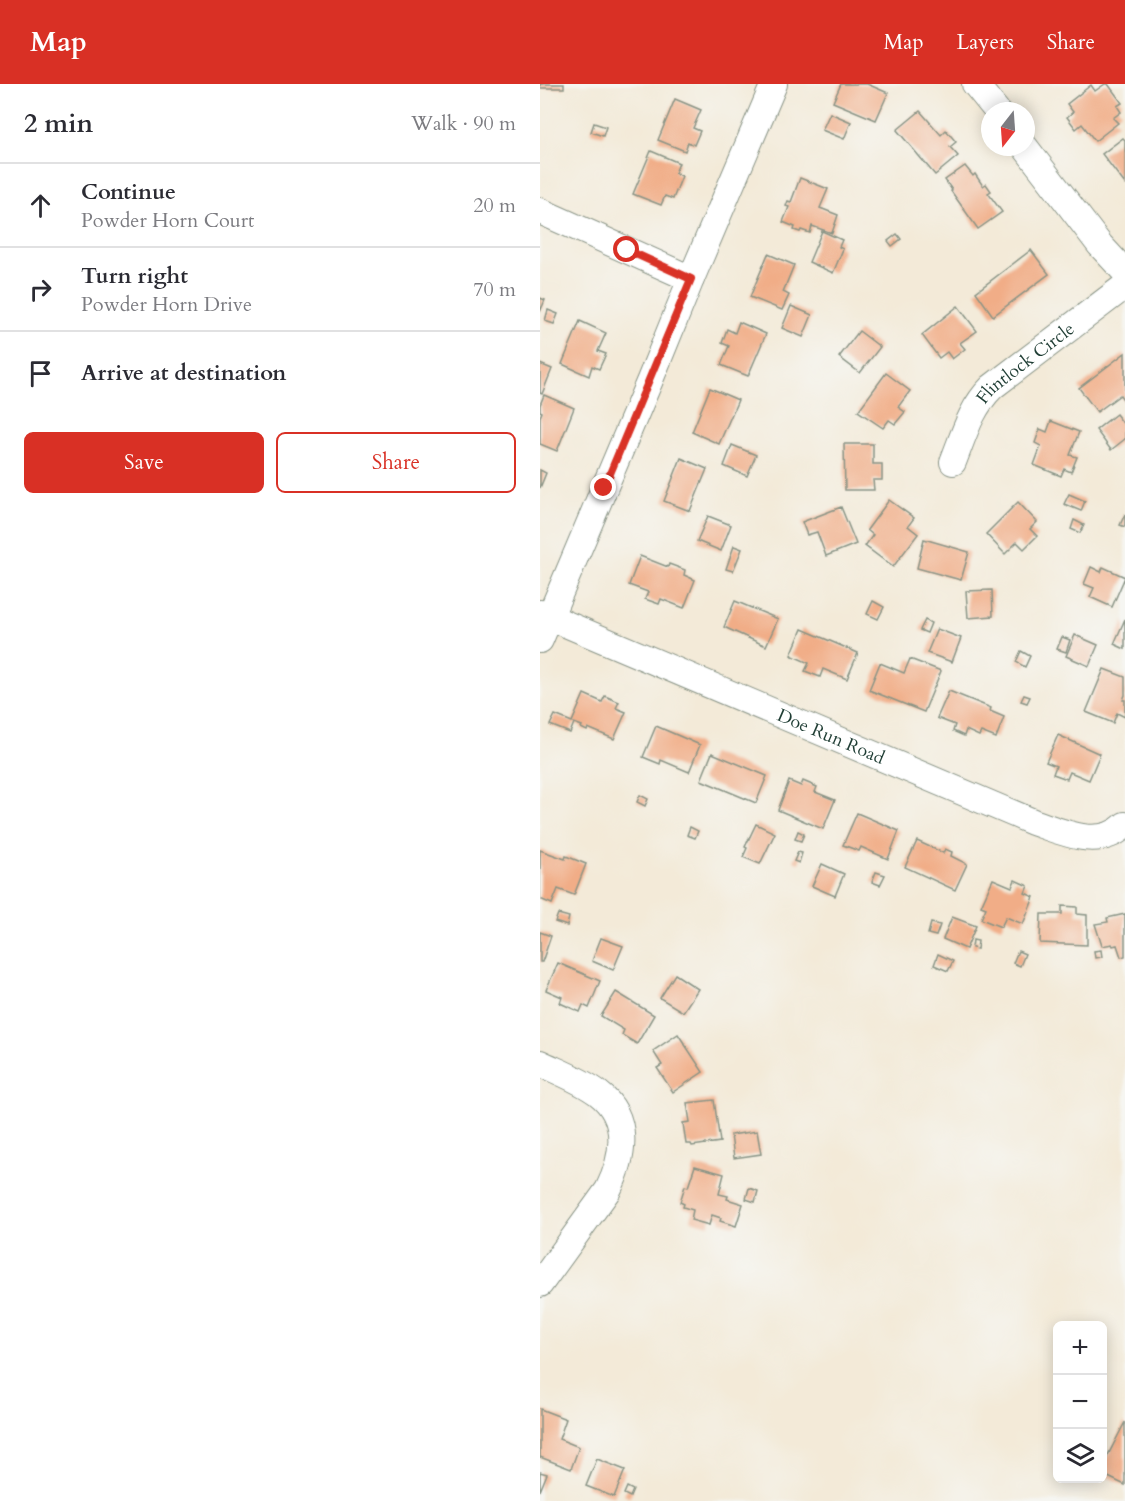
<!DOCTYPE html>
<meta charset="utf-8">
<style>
:root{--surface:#fff;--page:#f7f7f7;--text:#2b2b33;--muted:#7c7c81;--line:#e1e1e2;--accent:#d93025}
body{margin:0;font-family:Cardo,serif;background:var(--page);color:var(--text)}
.controls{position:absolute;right:18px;bottom:18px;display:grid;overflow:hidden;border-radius:9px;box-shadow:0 3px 15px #0003}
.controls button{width:54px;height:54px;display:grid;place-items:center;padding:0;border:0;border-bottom:2px solid var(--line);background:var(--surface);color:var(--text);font:30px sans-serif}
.compass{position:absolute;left:441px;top:18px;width:54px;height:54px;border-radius:50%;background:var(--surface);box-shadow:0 3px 15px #0003;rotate:197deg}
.stop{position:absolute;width:18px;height:18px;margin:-14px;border:4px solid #d93025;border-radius:50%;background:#fff}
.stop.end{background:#d93025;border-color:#fff;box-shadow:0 2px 6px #0008}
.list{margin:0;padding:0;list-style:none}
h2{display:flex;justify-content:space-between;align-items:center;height:78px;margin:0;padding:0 24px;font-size:26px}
h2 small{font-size:20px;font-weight:400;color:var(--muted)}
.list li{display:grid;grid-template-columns:39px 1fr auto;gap:18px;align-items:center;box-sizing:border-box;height:84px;padding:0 24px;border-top:2px solid var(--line)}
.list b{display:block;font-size:22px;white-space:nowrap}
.list p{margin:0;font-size:20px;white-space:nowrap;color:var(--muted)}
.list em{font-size:20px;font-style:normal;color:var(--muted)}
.actions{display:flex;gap:12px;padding:18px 24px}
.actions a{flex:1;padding:14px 0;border:2px solid var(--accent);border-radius:9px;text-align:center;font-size:21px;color:var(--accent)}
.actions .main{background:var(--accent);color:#fff}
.icon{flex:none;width:33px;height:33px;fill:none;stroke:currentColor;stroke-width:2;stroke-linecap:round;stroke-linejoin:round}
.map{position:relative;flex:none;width:585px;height:1417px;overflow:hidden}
header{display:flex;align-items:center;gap:36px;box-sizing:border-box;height:84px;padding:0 30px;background:var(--accent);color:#fff}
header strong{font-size:28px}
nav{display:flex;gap:33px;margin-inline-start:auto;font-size:21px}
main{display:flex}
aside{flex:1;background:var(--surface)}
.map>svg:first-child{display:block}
.building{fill:#f1ad87}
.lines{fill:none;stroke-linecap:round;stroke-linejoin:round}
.street-casing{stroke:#899486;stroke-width:28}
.street{stroke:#fff;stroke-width:26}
.route{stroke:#d93025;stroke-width:8}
.labels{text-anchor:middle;stroke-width:4.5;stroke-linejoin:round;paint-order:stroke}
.street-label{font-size:18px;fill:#1f3d34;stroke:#f6f6f2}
</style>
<header>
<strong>Map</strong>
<nav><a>Map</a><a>Layers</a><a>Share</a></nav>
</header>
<main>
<aside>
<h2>2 min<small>Walk · 90 m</small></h2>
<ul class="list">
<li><svg class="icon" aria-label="ahead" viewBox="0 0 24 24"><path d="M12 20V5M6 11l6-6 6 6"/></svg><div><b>Continue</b><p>Powder Horn Court</p></div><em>20 m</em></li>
<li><svg class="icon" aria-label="right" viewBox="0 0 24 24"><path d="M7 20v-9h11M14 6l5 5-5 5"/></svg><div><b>Turn right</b><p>Powder Horn Drive</p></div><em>70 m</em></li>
<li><svg class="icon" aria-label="arrive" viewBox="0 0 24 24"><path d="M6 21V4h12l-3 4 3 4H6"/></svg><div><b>Arrive at destination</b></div></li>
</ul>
<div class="actions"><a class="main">Save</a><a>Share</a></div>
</aside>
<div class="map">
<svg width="585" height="1417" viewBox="0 0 585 1417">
<rect width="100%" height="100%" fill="#f6f6f2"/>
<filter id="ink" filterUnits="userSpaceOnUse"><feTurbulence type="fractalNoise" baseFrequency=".0167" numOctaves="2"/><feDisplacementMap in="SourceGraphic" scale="12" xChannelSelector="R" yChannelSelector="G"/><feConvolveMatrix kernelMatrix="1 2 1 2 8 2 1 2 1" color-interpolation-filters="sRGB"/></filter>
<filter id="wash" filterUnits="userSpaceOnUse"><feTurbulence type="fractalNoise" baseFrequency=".008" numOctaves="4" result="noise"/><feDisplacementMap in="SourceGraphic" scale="24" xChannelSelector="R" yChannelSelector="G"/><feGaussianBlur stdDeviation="1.35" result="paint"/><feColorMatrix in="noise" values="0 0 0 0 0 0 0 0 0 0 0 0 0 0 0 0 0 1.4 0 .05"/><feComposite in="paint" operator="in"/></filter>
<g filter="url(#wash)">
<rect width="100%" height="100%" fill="#f3ead8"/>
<g id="blocks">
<g class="building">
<rect x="0" y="0" width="24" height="4"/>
<polygon points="301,0 327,0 348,9 336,36 293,18"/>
<polygon points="565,0 568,0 582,19 577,22 581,28 573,34 578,39 555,57 542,40 536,45 527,33 533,28 527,20 551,1 555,7"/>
<polygon points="135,15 161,26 153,44 160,47 154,61 148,58 145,67 118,56"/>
<polygon points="380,27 401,51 406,46 416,58 410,63 418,72 395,91 357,46"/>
<polygon points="290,29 311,38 304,55 282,46"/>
<polygon points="54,39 66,43 63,52 51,48"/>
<polygon points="583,54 585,56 585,100 562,70"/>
<polygon points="111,67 139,79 135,89 142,92 133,115 125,112 121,121 93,110"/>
<polygon points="425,82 433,92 435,90 443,102 446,100 451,107 448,109 462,128 438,145 411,107 412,106 405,96"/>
<polygon points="260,94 288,105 280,124 298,131 292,149 272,142 270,149 261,146 260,148 254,146 255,143 243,138 249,123 246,122 248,117 251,118"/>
<polygon points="282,147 302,156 299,163 303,165 293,189 269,178"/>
<polygon points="357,150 361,155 352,162 348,157"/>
<polygon points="491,166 509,190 453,232 436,208"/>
<polygon points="228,170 254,181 243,208 249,211 242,226 210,213"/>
<polygon points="0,214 5,216 0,228"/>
<polygon points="251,222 272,231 263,253 242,244"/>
<polygon points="418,222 437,247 420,259 425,265 412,275 407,268 399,274 382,251"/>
<polygon points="8,226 18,230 14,240 5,237"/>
<polygon points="40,237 66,249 58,267 66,270 59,285 52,282 49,292 22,280"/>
<polygon points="199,238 226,250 208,292 181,281 189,262 182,259 187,245 195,249"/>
<polygon points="319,247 340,263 320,289 299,273"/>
<polygon points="585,269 585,318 580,311 557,328 539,304"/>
<polygon points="0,280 12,285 2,310 0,309"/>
<polygon points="346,289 370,307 358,323 365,328 355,340 349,336 343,344 318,327"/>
<polygon points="170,304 198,316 179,360 152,348"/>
<polygon points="4,311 34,324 17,367 0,360 0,333 2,328 0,327 0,321"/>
<polygon points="576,330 585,342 585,355 571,366 556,346"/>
<polygon points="511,337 539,348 530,371 537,373 531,388 524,385 521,392 494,381 501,362 495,359 500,345 507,348"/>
<polygon points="304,360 333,360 333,380 342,380 342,396 333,396 334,406 305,406"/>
<polygon points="192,361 216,371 207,392 184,382"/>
<polygon points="141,374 167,385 150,427 124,417"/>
<polygon points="0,386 6,389 0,404"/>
<polygon points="529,410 545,417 541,427 524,420"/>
<polygon points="349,416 374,434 368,442 378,450 353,483 325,462 333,451 327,446"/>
<polygon points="478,418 497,438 490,445 497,452 484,465 477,458 465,470 446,450"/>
<polygon points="301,423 316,460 286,472 277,448 267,451 262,438"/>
<polygon points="585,430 585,443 580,441"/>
<polygon points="168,432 191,441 181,467 157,457"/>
<polygon points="534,436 544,441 540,449 531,445"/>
<polygon points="384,455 429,468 421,496 377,484"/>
<polygon points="194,462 202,465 193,487 186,485"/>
<polygon points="100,472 128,483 129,480 145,486 144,491 155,496 144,524 121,515 119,520 105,515 108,508 89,501"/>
<polygon points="551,483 561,488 563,483 585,493 572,523 550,513 554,504 544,500"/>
<polygon points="452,506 453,532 428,534 426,507"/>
<polygon points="195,517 238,535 226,562 184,543"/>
<polygon points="333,517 344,523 338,535 327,530"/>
<polygon points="585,535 585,565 574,560"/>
<polygon points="385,536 391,539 387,549 380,546"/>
<polygon points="262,545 318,569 307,595 283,585 280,593 265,587 269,579 251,571"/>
<polygon points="397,545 421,554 412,578 387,569"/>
<polygon points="535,551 558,561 549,582 526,572"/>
<polygon points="522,553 530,556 526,568 517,565"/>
<polygon points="481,567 490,572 485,583 476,578"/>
<polygon points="370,575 401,587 384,628 329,606 340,579 364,589"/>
<polygon points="564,585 585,593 585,611 583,616 585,616 585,633 577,629 573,639 546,628"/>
<polygon points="409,607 451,624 450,627 464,633 456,654 441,648 439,652 426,646 424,652 413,647 415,641 397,634"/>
<polygon points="44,610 62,618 65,612 79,618 76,624 86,628 74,655 48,644 47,647 41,644 42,642 34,639 30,649 10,641 15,631 32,638"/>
<polygon points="484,611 490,613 487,619 481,617"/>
<polygon points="116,642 160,661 149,688 121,676 120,680 103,673"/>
<polygon points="518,651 560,670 549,696 530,688 527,695 513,690 516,682 506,678"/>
<polygon points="172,669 227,692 216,719 161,696"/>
<polygon points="249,697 261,702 263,697 277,703 275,708 295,716 283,745 238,726"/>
<polygon points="100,711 108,715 105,722 97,718"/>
<polygon points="317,729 359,747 348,775 321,763 319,767 303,761"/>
<polygon points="216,740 235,749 220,780 203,773 207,764 205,763"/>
<polygon points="150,743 158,747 155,754 147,751"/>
<polygon points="258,747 264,750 261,757 255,755"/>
<polygon points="377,757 403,769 405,765 412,768 411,772 427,780 415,806 365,783"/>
<polygon points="0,766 25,775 26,772 46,780 34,811 18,805 12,820 0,815"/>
<polygon points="258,768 262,769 259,779 254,777"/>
<polygon points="282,780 304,790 295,812 272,802"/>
<polygon points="336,788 345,791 340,801 332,798"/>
<polygon points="453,795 472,803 475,796 488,802 485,809 494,813 483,840 466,833 461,843 441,835 446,824 441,822"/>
<polygon points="522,822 537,823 537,830 547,831 547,861 500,859 501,830 522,830"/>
<polygon points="18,830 29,833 27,842 15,838"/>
<polygon points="585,830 585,872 581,873 577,861 573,862 572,860 562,862 555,840 568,838 567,834"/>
<polygon points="412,833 436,842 426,865 403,855"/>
<polygon points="391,839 400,841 396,852 388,850"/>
<polygon points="0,848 11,852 2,878 0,878"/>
<polygon points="61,854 83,862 73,886 52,877"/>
<polygon points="433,856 438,857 437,865 432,864"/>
<polygon points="561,866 562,873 555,874 554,867"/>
<polygon points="478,867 485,870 480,882 473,879"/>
<polygon points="398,870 413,877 408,887 394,881"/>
<polygon points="18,879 60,897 49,924 43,921 40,928 20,919 22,913 6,906"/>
<polygon points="135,890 158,905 143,928 120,914"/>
<polygon points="76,908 114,931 97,960 82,951 84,946 61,932"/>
<polygon points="138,950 163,988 133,1008 117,984 122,981 113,967"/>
<polygon points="174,1016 180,1058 152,1062 151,1060 146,1060 143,1039 150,1038 147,1019"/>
<polygon points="217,1047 221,1070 194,1074 191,1051"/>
<polygon points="155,1082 184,1090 179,1110 188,1112 187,1115 203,1120 196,1142 180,1137 181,1134 172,1131 169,1141 151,1136 153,1126 143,1123 144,1120 140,1118 145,1102 148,1103"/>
<polygon points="209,1104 218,1107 215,1118 206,1115"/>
<polygon points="0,1325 26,1335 19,1355 39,1363 31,1385 0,1373"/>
<polygon points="585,1338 585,1401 562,1390 562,1383"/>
<polygon points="57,1375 85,1386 74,1413 46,1402"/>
<polygon points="0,1388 7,1390 0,1407"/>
<polygon points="87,1403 93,1406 90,1413 84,1410"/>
</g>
</g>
</g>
<g filter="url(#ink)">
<use href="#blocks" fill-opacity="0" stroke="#899486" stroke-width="1.5"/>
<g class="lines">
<g class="street-casing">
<g id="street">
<polyline points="435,0 457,27"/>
<polyline points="485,63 560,161 585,188"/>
<polyline points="0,127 151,195"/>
<path id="s1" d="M413,378C424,350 431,324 452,303L585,202"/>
<path id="s2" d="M0,529L493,738C522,748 559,766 585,741"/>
<polyline points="0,556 110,296 151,195 234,0"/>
<path d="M0,979C19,988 41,996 58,1009C91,1034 84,1074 68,1106L0,1200"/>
</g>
</g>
<use href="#street" class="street"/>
</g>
</g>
<g class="lines" filter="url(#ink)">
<polyline class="route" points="64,404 151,195 87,166"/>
</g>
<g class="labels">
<g class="street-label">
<text dy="6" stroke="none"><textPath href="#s1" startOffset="126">Flintlock Circle</textPath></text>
<text dy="6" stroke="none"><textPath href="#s2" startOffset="316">Doe Run Road</textPath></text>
</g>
</g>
</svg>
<div class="controls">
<button>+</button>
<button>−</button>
<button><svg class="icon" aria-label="layers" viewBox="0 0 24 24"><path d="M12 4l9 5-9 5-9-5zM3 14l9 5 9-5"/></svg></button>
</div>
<svg class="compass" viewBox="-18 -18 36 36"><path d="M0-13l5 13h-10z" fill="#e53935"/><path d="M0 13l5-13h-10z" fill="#7c7c81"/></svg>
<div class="stop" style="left:87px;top:166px"></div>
<div class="stop end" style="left:64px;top:404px"></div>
</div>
</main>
